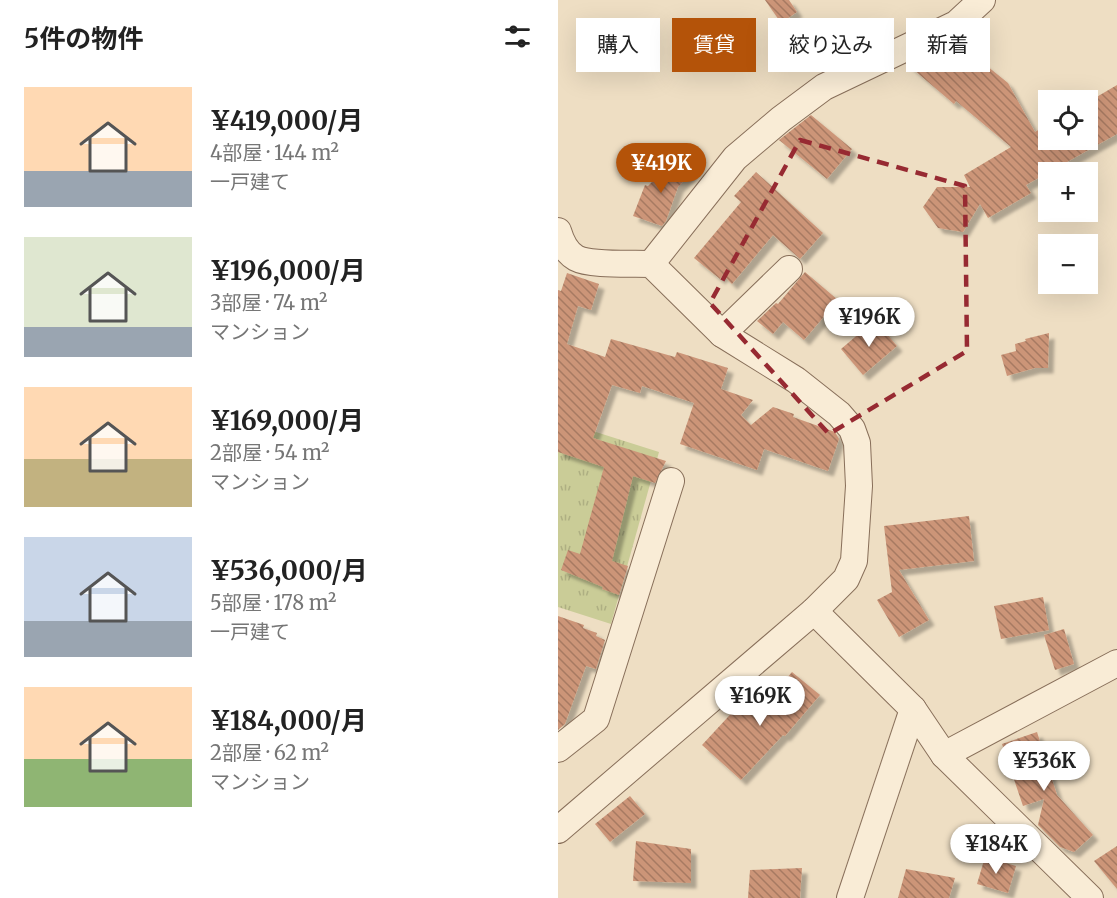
<!DOCTYPE html>
<html lang="ja">
<head>
<meta charset="utf-8">
<style>
	:root { --surface:#fff; --page:#f2f2f2; --text:#222; --muted:#767676; --accent:#b45309 }
	body { margin:0; font-family:Merriweather,"Noto Sans JP",serif; background:var(--page); color:var(--text); height:100vh; display:flex; flex-direction:column; font-size:22px; white-space:nowrap }
	* { box-sizing:border-box; margin:0 }
	p { font-size:20px; color:var(--muted) }
	.icon { flex:none; width:33px; height:33px; fill:none; stroke:currentColor; stroke-width:2; stroke-linecap:round; stroke-linejoin:round }
	.map { position:relative; flex:1; overflow:hidden }
	.panel { display:flex; flex-direction:column; background:var(--surface); width:558px }
	.panel>* { flex:none }
	.top-card { position:absolute; left:18px; top:18px; width:450px; height:54px; display:flex; gap:12px }
	.fabs { position:absolute; left:480px; top:90px; display:grid; gap:12px }
	.fabs a { display:grid; place-items:center; width:60px; height:60px; border-radius:0px; background:var(--surface); box-shadow:0 6px 24px #0002; font-size:30px }
	.price { position:absolute; translate:-50% -51px; padding:0 14px; border-radius:21px; background:#fff; color:#222; font-size:20px; line-height:39px; filter:drop-shadow(0 2px 3px #0008) }
	.price::after { content:''; position:absolute; left:50%; top:36px; width:18px; height:14px; margin-left:-9px; background:inherit; clip-path:polygon(0 0,100% 0,50% 100%) }
	.price.active { background:var(--accent); color:#fff }
	ul { padding:0; list-style:none }
	li { display:flex; align-items:center; gap:18px; height:150px; padding:0 24px }
	li span { display:grid; place-items:center; flex:none; width:168px; height:120px; border-radius:0px; color:#555 }
	li>.icon { margin-inline-start:auto }
	span .icon { width:72px; height:72px; fill:#fffc; stroke-width:1 }
	li b { font-size:26px }
	h2 { display:flex; justify-content:space-between; align-items:center; height:72px; padding:0 24px; font-size:26px }
	.chip { padding:0 21px; border-radius:0px; background:var(--surface); box-shadow:0 6px 24px #0002; font-size:21px; line-height:54px }
	.chip.active { background:var(--accent); color:#fff }
	main { display:flex; flex:1; min-height:0 }
	.map>svg:first-child { display:block }
	.grass { fill:url(#grass-tufts) }
	.building { fill:url(#building-back-hatch); filter:url(#shadow) }
	.lines { fill:none; stroke-linecap:round; stroke-linejoin:round }
	.street-casing { stroke:#886f5a; stroke-width:28 }
	.street { stroke:#f9ecd6; stroke-width:26 }
	.marked { fill:none; stroke:#972a32; stroke-width:4.5; stroke-dasharray:12 8; stroke-linejoin:round }
</style>
</head>
<body>
<main>
<section class="panel">
<h2>5件の物件<svg class="icon" aria-label="filters" viewBox="0 0 24 24"><path d="M4 7h16M4 17h16"/><circle cx="9" cy="7" r="2"/><circle cx="15" cy="17" r="2"/></svg></h2>
<ul>
<li><span style="background:linear-gradient(#ffd9b3 70%,#9aa5b1 0)"><svg class="icon" aria-label="home" viewBox="0 0 24 24"><path d="M3 11l9-7 9 7M6 9v11h12V9"/></svg></span><div><b>¥419,000/月</b><p>4部屋 · 144 m²</p><p>一戸建て</p></div></li>
<li><span style="background:linear-gradient(#dfe7d0 75%,#9aa5b1 0)"><svg class="icon" aria-label="home" viewBox="0 0 24 24"><path d="M3 11l9-7 9 7M6 9v11h12V9"/></svg></span><div><b>¥196,000/月</b><p>3部屋 · 74 m²</p><p>マンション</p></div></li>
<li><span style="background:linear-gradient(#ffd9b3 60%,#c2b280 0)"><svg class="icon" aria-label="home" viewBox="0 0 24 24"><path d="M3 11l9-7 9 7M6 9v11h12V9"/></svg></span><div><b>¥169,000/月</b><p>2部屋 · 54 m²</p><p>マンション</p></div></li>
<li><span style="background:linear-gradient(#c9d6e8 70%,#9aa5b1 0)"><svg class="icon" aria-label="home" viewBox="0 0 24 24"><path d="M3 11l9-7 9 7M6 9v11h12V9"/></svg></span><div><b>¥536,000/月</b><p>5部屋 · 178 m²</p><p>一戸建て</p></div></li>
<li><span style="background:linear-gradient(#ffd9b3 60%,#8fb573 0)"><svg class="icon" aria-label="home" viewBox="0 0 24 24"><path d="M3 11l9-7 9 7M6 9v11h12V9"/></svg></span><div><b>¥184,000/月</b><p>2部屋 · 62 m²</p><p>マンション</p></div></li>
</ul>
</section>
<div class="map">
<svg width="559" height="898" viewBox="0 0 559 898">
	<defs>
		<pattern id="grass-tufts" width="24" height="20" patternUnits="userSpaceOnUse" patternTransform="scale(1.5)"><rect width="24" height="20" fill="#cacc97"/><path d="M3 7l-1-3M5 7V3M7 7l1-3M15 17l-1-3M17 17v-4M19 17l1-3" fill="none" stroke="#aeaf82"/></pattern>
		<pattern id="building-back-hatch" width="6" height="6" patternUnits="userSpaceOnUse" patternTransform="scale(1.5)"><rect width="6" height="6" fill="#cc9578"/><path d="M-1 5l2 2M0 0l6 6M5-1l2 2" fill="none" stroke="#a77a62"/></pattern>
		<filter id="shadow"><feDropShadow dx="5.5" dy="5.5" stdDeviation="1.5" flood-color="#0004"/></filter>
	</defs>
	<rect width="100%" height="100%" fill="#eedec3"/>
	<polygon class="grass" points="0,420 101,452 53,624 0,607"/>
	<g class="building">
		<polygon points="207,0 231,0 239,12 223,23"/>
		<polygon points="403,45 450,83 477,132 490,124 490,140 530,140 530,102 559,85 559,134 468,185 473,193 430,218 422,204 405,232 380,228 365,207 379,187 412,187 406,175 453,147 398,101 396,104 349,64 367,55 383,69"/>
		<polygon points="253,115 294,149 269,179 221,140"/>
		<polygon points="117,159 133,174 120,187 108,221 104,226 75,216 87,185 90,186"/>
		<polygon points="198,172 265,233 242,259 215,235 174,284 165,275 162,279 136,258 183,202 176,196"/>
		<polygon points="247,272 280,300 246,340 225,322 215,334 199,321 218,303 220,304"/>
		<polygon points="9,273 41,284 33,310 20,306 9,344 47,357 53,339 117,357 119,352 170,368 163,389 195,400 183,415 193,425 215,407 236,414 235,417 277,432 281,439 270,471 206,449 199,470 122,444 136,403 84,386 82,393 54,385 35,438 108,461 97,483 75,476 54,561 70,566 61,595 44,589 45,587 3,570 10,550 22,554 46,467 0,452 0,290 3,291"/>
		<polygon points="317,320 339,346 305,375 283,349"/>
		<polygon points="491,333 490,368 477,368 449,376 443,355 458,351 457,344 468,341 467,339"/>
		<polygon points="411,516 416,561 341,570 371,620 341,637 319,600 334,592 326,526"/>
		<polygon points="485,597 491,630 443,639 436,606"/>
		<polygon points="0,616 26,625 25,628 39,633 38,636 47,640 38,669 28,666 7,724 0,730"/>
		<polygon points="506,629 516,664 497,670 486,635"/>
		<polygon points="234,672 262,695 227,736 225,735 183,780 144,745 182,704 196,717"/>
		<polygon points="479,732 499,795 535,835 516,852 502,847 480,825 486,799 465,806 444,744"/>
		<polygon points="72,796 87,814 52,842 37,824"/>
		<polygon points="78,841 133,849 133,883 75,881"/>
		<polygon points="559,846 559,889 536,861"/>
		<polygon points="427,857 458,866 450,893 419,884"/>
		<polygon points="244,868 242,898 190,898 192,870"/>
		<polygon points="348,869 397,878 391,898 340,898"/>
	</g>
	<g class="lines">
		<defs>
			<g id="street">
				<path d="M 0,231 C 3,241 9,253 18,258 C 33,266 75,263 93,264 L 164,334 L 238,380 L 281,414 L 294,429 L 299,443 L 301,486 L 296,561 L 288,579 L 256,611 L 0,830"/>
				<polyline points="93,264 177,158 223,119 266,87 398,24 424,0"/>
				<polyline points="164,334 231,269"/>
				<polyline points="256,611 355,709 386,755 532,898"/>
				<polyline points="0,749 38,719 113,481"/>
				<polyline points="386,755 559,663"/>
				<polyline points="292,898 355,709"/>
			</g>
		</defs>
		<use href="#street" class="street-casing"/>
		<use href="#street" class="street"/>
	</g>
	<path class="marked" d="M 242,140 L 407,186 L 409,351 L 271,434 L 152,303 Z"/>
</svg>
<div class="fabs">
<a><svg class="icon" aria-label="locate" viewBox="0 0 24 24"><circle cx="12" cy="12" r="6"/><path d="M12 2v4M12 18v4M2 12h4M18 12h4"/></svg></a>
<a>+</a>
<a>−</a>
</div>
<b class="price active" style="left:103px;top:194px">¥419K</b>
<b class="price" style="left:311px;top:348px">¥196K</b>
<b class="price" style="left:202px;top:727px">¥169K</b>
<b class="price" style="left:486px;top:792px">¥536K</b>
<b class="price" style="left:438px;top:875px">¥184K</b>
<div class="top-card">
<a class="chip">購入</a>
<a class="chip active">賃貸</a>
<a class="chip">絞り込み</a>
<a class="chip">新着</a>
</div>
</div>
</main>
</body>
</html>
